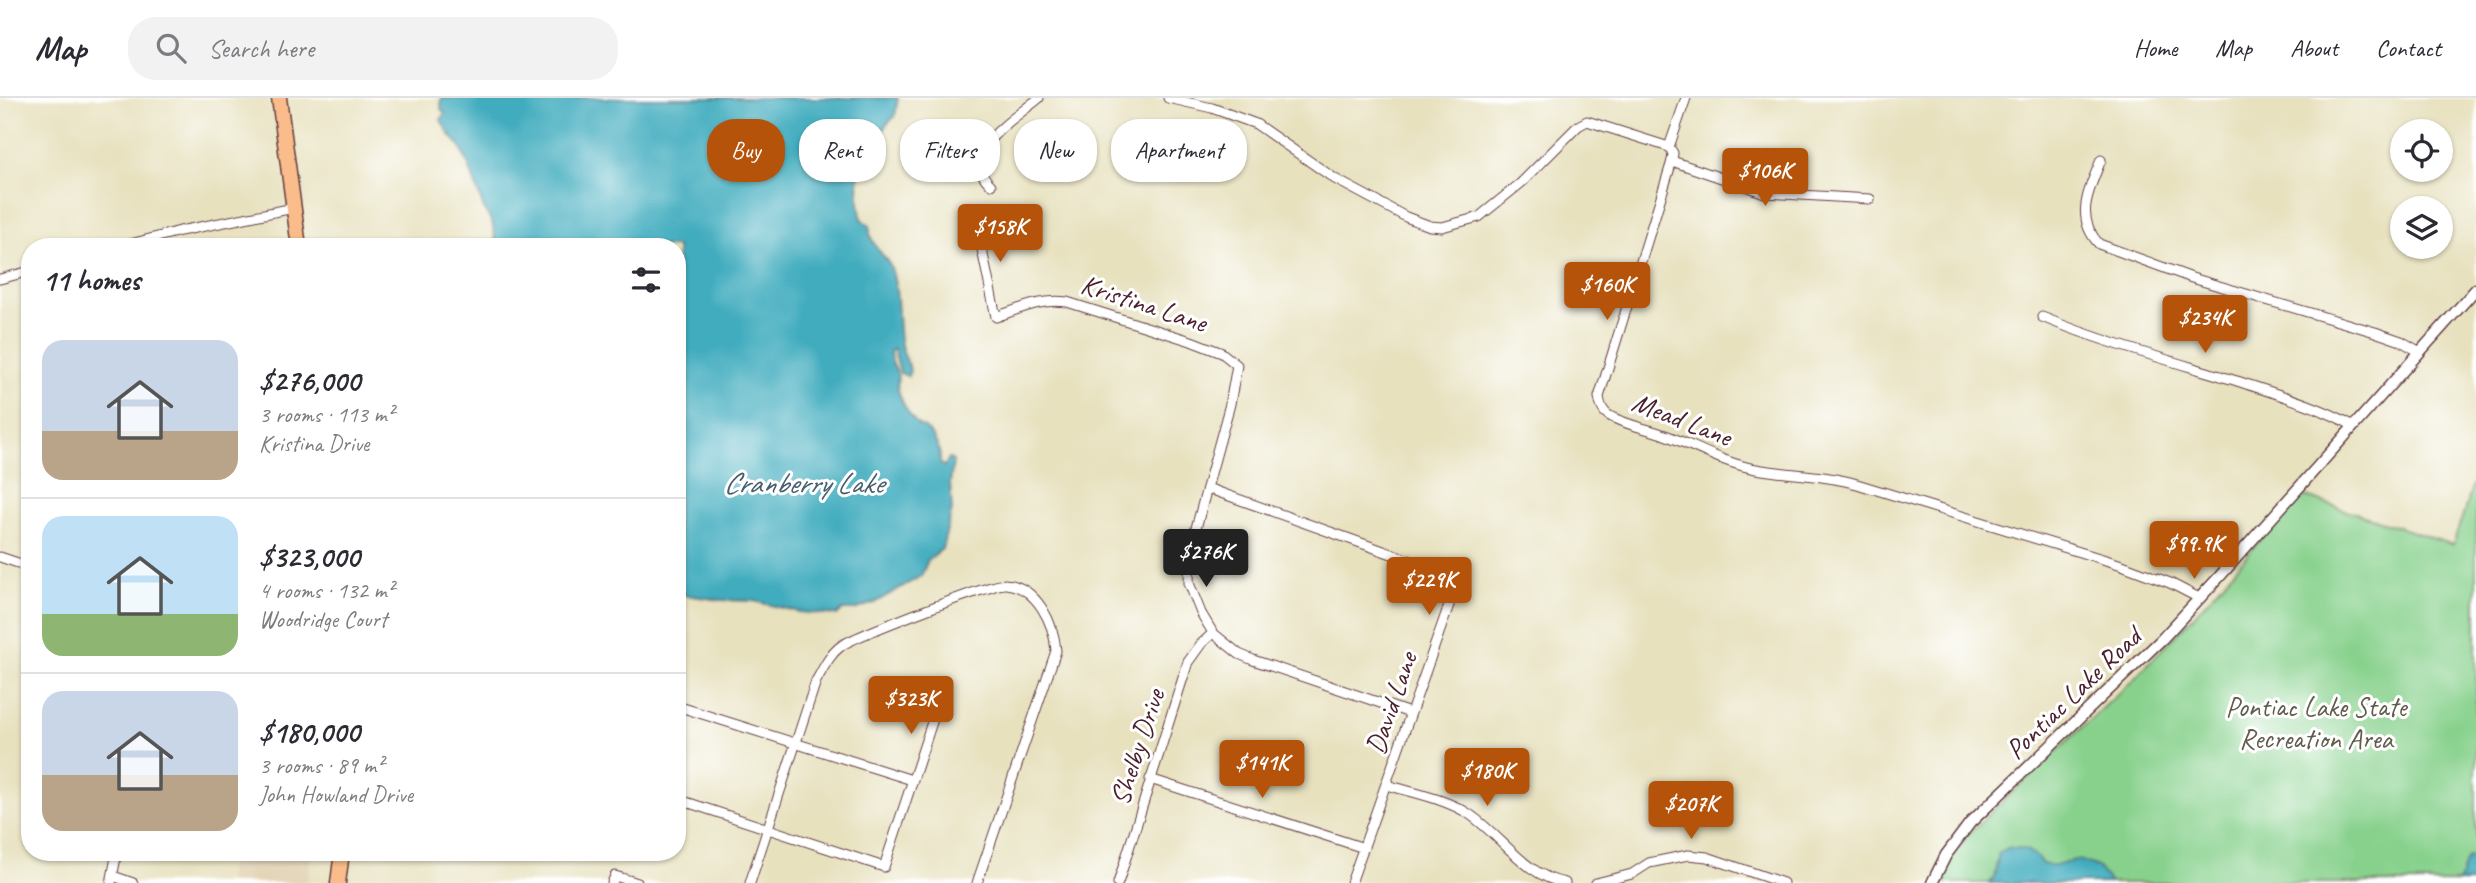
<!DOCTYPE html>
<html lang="en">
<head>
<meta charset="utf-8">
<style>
	:root { --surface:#fff; --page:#f2f2f3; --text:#2b2b33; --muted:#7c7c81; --line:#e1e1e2; --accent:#b45309 }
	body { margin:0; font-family:Caveat,sans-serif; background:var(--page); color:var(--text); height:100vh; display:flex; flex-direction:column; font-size:26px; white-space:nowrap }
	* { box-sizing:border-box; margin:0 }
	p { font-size:23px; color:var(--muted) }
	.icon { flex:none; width:38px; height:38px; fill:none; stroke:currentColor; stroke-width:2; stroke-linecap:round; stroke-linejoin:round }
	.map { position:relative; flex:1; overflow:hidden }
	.details { position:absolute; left:21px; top:140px; width:665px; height:623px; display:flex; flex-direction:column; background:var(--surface); border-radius:28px; box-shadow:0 2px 5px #0004 }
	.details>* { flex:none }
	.top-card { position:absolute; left:707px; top:21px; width:665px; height:63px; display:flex; gap:14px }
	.fabs { position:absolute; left:2390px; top:21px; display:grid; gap:14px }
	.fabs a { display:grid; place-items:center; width:63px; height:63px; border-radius:50%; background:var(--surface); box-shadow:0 2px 5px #0004; font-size:35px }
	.price { position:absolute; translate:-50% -60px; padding:0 16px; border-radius:7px; background:var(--accent); color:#fff; font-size:23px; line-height:46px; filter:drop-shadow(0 2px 4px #0008) }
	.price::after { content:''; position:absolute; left:50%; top:42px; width:21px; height:16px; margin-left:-10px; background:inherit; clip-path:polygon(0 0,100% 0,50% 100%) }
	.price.active { background:#222; color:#fff }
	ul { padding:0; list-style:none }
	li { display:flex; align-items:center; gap:21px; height:175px; padding:0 21px }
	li+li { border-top:2px solid var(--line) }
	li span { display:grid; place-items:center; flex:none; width:196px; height:140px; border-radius:21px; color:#555 }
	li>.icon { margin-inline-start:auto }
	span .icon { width:84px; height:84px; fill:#fffc; stroke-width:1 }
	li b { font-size:30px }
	h2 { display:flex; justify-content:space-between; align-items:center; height:84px; padding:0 21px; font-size:30px }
	.pill { padding:0 24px; border-radius:28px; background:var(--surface); box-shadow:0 2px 5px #0004; font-size:24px; line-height:63px }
	.pill.active { background:var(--accent); color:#fff }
	header { display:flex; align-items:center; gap:42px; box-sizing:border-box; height:98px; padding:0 35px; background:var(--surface); border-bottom:2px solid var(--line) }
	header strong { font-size:33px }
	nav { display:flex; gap:38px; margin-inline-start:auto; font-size:24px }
	.search { width:490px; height:63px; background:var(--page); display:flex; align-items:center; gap:18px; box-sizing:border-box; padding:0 24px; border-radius:28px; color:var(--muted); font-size:26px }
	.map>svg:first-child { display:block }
	.built { fill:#e1d3b4 }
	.green { fill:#88d18d; stroke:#69785c; stroke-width:2 }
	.water { fill:#40acbe; stroke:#456674; stroke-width:2 }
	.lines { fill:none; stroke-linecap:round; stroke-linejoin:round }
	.minor-casing { stroke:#623c41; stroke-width:11 }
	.tertiary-casing { stroke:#623c41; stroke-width:13 }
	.trunk-casing { stroke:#623c41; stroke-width:17 }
	.minor { stroke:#fff; stroke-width:9 }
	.tertiary { stroke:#fff; stroke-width:10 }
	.trunk { stroke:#f9bc8a; stroke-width:14 }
	.labels { text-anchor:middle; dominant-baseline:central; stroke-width:6; stroke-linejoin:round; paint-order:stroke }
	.street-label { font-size:28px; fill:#4a1f2b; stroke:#fff }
	.park-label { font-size:28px; fill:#605d4d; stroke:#fff }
	.water-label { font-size:30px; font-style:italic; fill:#465e6d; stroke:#fff }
</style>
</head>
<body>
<header>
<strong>Map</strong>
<div class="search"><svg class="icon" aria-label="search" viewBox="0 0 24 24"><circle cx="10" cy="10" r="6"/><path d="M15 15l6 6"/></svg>Search here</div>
<nav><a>Home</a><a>Map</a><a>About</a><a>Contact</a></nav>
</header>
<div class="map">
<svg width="2476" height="785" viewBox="0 0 2476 785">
	<rect width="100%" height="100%" fill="#fff"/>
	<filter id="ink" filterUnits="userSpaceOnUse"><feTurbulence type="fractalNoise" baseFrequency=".0143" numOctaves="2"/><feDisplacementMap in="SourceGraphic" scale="14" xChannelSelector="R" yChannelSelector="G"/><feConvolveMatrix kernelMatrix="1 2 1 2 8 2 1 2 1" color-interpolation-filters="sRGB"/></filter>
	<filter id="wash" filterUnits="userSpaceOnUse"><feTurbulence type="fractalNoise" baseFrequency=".00686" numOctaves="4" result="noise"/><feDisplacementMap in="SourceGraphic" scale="28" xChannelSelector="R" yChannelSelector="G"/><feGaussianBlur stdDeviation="1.57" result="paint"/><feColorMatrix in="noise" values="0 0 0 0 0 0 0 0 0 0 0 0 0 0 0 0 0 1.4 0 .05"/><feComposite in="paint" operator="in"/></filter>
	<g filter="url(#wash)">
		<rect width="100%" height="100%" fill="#e7e1be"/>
		<polygon class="built" points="231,754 311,754 308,785 228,785"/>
		<polygon class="green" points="2476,377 2476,785 1940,785 1952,758 1972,732 2131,584 2192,520 2300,397 2453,447"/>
		<g class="water">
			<path d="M 441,0 L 898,0 L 895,18 L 886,27 L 876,53 C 852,55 858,104 862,122 L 870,128 C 867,145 885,156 891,170 C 899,193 897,218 900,241 C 901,253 907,262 910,272 L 908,278 L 900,275 L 894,251 L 890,254 C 891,268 893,264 897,275 C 899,280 896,286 898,292 C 901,303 908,317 917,326 C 919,328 924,328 926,331 C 936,341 941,352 940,366 L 945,368 L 949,360 L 953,363 L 950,386 L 952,412 L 942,451 L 928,462 L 921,478 L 874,505 L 854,512 L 843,512 L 837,517 L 799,514 L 754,503 L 721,502 L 677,496 L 677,149 L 497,149 L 492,124 L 484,111 L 469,68 L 460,48 L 450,37 L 441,22 L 445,15 L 441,11 Z"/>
			<path d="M 2008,750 C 2023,749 2034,753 2042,766 L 2055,768 L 2075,762 L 2082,763 L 2098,769 L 2110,785 L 1990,785 L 1994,779 L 1999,755 Z"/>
			<path d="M 2469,759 L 2476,760 L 2476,785 L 2458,785 C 2463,777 2462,764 2469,759 Z"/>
		</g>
	</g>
	<g filter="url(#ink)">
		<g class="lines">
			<defs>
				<g id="minor">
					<path d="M 1168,0 L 1212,10 L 1256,26 L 1335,81 L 1406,119 L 1430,128 L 1442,129 L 1479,119 L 1521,85 L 1578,28 L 1587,23 L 1669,49 L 1673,55 L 1672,63 L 1599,299 C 1600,306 1602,313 1608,317 C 1624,327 1647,330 1665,337 C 1695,348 1723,365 1756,371 C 1789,377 1824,376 1857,386 L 2122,467 L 2170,485 L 2199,500"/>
					<polyline points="1669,49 1686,0"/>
					<path d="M 2101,62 C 2089,92 2074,119 2099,146 L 2192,180 L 2375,234 L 2401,243 L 2420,254"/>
					<polyline points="1672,63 1765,95 1870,101"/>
					<path d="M 991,87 C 955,54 1016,20 1039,0"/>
					<path d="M 975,118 L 996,219 C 1019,211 1042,200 1067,204 L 1191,243 L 1222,255 L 1237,267 L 1230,306 L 1190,452 L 1189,485 L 1201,515 L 1213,535 L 1239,556 L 1253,562 L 1410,615"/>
					<polyline points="119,149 180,133 294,110"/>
					<polyline points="0,181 30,173"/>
					<path d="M 2042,219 C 2105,245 2172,263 2237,283 C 2276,296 2316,307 2352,327"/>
					<path d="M 1207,390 L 1403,460 C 1425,468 1457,477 1449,507 L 1351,785"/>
					<polyline points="0,459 30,469"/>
					<polyline points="677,608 912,682"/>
					<polyline points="1150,681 1364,750"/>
					<path d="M 1387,687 C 1414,695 1446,701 1469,716 C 1502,738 1525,778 1565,785"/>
					<polyline points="677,701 884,769 939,603"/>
					<polyline points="113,778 133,785"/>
					<polyline points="111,785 117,754"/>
					<polyline points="612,785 615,778 638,785"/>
					<path d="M 750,785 L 816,583 C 823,571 829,557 841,548 C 853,539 994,484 1006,486 C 1037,489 1054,525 1056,553 L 977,785"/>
					<polyline points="1118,785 1188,564 1201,546 1213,535"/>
					<polyline points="1596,785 1632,776 1649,765 1688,757 1707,759 1783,785"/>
				</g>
				<polyline id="tertiary" points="1932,785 1946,757 1970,725 2162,541 2220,478 2476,191"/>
				<g id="trunk">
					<polyline points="279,0 299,149"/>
					<polyline points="338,785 342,754"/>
				</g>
			</defs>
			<use href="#minor" class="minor-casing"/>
			<use href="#tertiary" class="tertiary-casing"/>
			<use href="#trunk" class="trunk-casing"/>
			<use href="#minor" class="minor"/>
			<use href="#tertiary" class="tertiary"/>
			<use href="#trunk" class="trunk"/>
		</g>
	</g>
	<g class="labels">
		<g class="street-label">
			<text transform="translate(1144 205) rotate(18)">Kristina Lane</text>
			<text transform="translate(1682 321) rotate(21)">Mead Lane</text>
			<text transform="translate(2073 595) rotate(-44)">Pontiac Lake Road</text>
			<text transform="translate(1391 605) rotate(-71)">David Lane</text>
			<text transform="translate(1137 649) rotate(-72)">Shelby Drive</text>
		</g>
		<g class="park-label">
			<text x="2316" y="608">Pontiac Lake State<tspan x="2316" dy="32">Recreation Area</tspan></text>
		</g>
		<g class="water-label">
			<text x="803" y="385">Cranberry Lake</text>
		</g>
	</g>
</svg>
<div class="fabs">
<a><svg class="icon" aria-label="locate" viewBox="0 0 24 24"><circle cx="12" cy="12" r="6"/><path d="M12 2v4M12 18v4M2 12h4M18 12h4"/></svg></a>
<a><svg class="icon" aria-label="layers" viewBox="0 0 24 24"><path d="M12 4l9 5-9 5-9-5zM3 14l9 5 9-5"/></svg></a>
</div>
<b class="price" style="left:1765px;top:110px">$106K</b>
<b class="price" style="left:1000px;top:166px">$158K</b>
<b class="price" style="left:1607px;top:224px">$160K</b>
<b class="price" style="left:2205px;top:257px">$234K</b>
<b class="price" style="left:2194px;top:483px">$99.9K</b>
<b class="price active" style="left:1206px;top:491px">$276K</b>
<b class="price" style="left:1429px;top:519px">$229K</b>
<b class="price" style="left:911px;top:638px">$323K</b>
<b class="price" style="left:1262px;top:702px">$141K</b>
<b class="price" style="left:1487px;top:710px">$180K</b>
<b class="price" style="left:1691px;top:743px">$207K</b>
<div class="top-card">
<a class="pill active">Buy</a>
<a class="pill">Rent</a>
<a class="pill">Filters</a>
<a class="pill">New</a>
<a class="pill">Apartment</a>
</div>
<section class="details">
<h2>11 homes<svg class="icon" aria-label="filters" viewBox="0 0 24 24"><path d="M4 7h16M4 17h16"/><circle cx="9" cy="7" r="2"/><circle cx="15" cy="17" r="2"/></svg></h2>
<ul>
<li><span style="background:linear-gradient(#c9d6e8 65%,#b9a48a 0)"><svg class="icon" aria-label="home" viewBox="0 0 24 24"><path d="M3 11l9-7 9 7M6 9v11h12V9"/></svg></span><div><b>$276,000</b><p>3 rooms · 113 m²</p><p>Kristina Drive</p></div></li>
<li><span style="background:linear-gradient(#bfe0f5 70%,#8fb573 0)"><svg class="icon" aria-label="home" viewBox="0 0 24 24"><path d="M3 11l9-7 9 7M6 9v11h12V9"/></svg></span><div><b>$323,000</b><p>4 rooms · 132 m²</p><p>Woodridge Court</p></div></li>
<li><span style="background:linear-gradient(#c9d6e8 60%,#b9a48a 0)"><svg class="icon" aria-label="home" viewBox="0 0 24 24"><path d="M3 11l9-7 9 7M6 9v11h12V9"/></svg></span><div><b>$180,000</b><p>3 rooms · 89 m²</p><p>John Howland Drive</p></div></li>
</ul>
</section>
</div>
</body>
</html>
